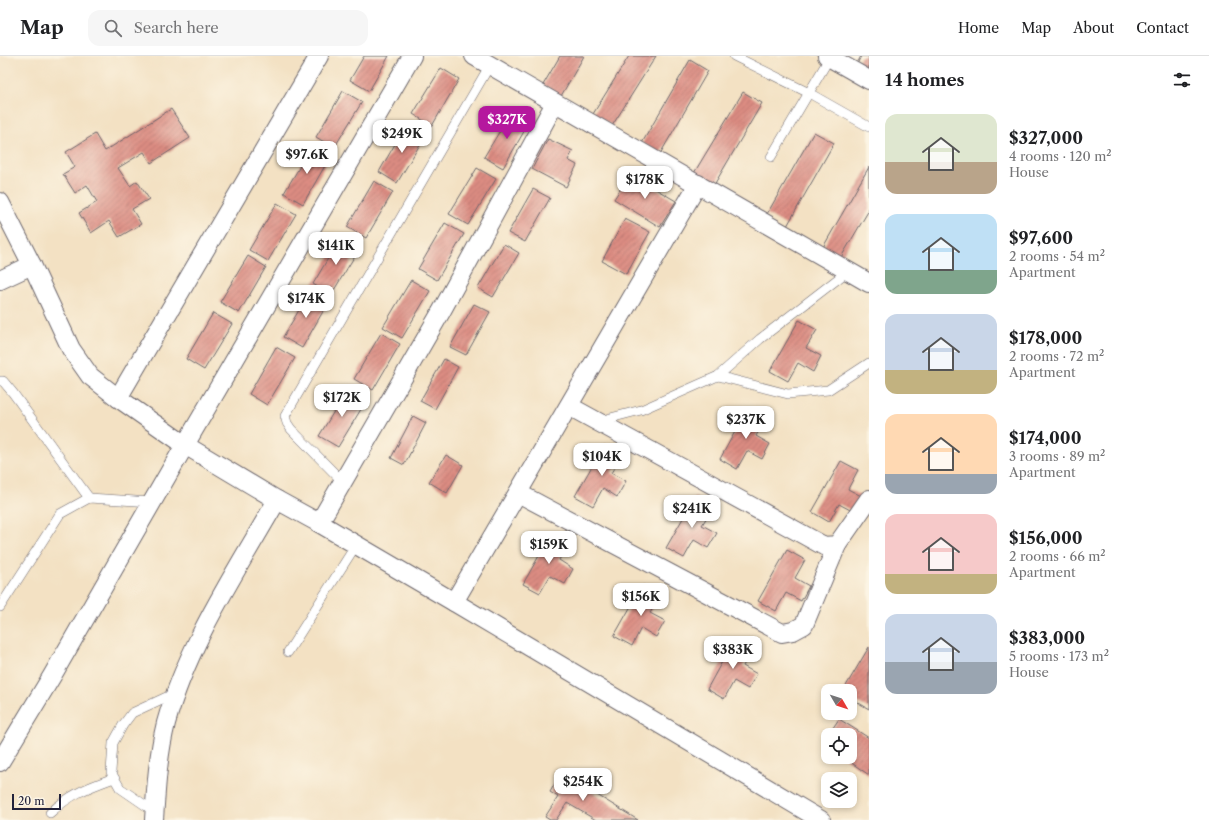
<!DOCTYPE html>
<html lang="en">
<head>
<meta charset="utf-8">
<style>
	:root { --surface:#fff; --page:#f6f6f6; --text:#202124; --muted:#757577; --line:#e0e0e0; --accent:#b5179e }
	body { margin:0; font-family:"Libre Caslon Text",serif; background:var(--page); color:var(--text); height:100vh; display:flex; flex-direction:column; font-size:15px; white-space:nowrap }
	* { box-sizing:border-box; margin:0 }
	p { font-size:13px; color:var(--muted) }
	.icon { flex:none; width:22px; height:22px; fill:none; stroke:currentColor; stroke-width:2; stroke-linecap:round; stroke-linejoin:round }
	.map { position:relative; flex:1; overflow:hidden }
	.details { display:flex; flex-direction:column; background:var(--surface); width:340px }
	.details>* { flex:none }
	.needle { width:26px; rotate:129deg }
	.tools { position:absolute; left:821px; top:628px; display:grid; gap:8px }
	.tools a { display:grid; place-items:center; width:36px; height:36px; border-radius:8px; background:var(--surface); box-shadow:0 2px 6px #0003; font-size:20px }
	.scale { position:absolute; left:12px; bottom:10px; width:49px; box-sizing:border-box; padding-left:4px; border:2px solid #22223b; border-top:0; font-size:11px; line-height:14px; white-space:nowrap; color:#22223b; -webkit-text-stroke:3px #fcf5e5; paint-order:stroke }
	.price { position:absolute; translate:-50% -34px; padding:0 9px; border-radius:8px; background:#fff; color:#222; font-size:13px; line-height:26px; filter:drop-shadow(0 1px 2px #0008) }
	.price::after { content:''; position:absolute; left:50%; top:24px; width:12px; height:9px; margin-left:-6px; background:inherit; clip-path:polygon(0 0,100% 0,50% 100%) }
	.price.current { background:var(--accent); color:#fff }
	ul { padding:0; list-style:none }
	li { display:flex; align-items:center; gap:12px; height:100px; padding:0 16px }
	li span { display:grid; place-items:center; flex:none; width:112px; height:80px; border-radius:12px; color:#555 }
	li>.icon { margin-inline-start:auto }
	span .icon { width:48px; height:48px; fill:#fffc; stroke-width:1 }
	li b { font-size:17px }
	h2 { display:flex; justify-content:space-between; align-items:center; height:48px; padding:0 16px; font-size:17px }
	header { display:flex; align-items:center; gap:24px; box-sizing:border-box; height:56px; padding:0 20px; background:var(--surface); border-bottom:1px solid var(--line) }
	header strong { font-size:19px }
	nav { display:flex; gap:22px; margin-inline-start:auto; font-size:14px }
	.search { width:280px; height:36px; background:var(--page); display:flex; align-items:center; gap:10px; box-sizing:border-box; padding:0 14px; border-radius:12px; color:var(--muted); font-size:15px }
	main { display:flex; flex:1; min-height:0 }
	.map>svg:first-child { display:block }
	.building { fill:url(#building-hatch) }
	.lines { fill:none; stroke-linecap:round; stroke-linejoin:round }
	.lane-casing { stroke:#6b656b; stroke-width:10 }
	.street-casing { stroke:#6b656b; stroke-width:20 }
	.lane { stroke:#fff; stroke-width:9 }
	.street { stroke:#fff; stroke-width:18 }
</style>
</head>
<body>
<header>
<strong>Map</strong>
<div class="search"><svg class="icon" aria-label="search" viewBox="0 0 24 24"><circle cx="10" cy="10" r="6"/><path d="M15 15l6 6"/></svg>Search here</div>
<nav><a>Home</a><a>Map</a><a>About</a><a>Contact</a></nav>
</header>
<main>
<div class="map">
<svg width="869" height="764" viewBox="0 0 869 764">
	<defs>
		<pattern id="building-hatch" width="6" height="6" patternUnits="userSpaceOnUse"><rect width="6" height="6" fill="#dc8c82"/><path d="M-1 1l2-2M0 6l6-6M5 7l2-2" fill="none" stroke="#b2726c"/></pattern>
	</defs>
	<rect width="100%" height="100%" fill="#fcf5e5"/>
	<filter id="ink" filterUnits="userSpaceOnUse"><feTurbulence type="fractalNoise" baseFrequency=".025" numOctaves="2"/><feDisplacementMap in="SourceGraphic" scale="8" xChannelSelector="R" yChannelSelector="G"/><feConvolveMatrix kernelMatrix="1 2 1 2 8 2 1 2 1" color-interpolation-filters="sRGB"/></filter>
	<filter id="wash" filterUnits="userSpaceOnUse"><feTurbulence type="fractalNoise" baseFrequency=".012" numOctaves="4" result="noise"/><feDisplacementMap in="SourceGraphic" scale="16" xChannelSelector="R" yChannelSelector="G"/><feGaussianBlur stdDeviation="0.9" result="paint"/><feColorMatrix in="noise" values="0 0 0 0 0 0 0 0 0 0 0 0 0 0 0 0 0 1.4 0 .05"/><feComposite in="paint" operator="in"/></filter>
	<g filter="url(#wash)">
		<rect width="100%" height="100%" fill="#f3e1c3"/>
		<g id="blocks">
			<g class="building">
				<polygon points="364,0 389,0 369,35 350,24"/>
				<polygon points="560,0 584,0 561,40 543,29"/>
				<polygon points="629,0 656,0 612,70 593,58"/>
				<polygon points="861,0 869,0 869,21 855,12"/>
				<polygon points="690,4 708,15 660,98 642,87"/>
				<polygon points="441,12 459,23 432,70 413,58"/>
				<polygon points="343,35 362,46 334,92 316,81"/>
				<polygon points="743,36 762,47 714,129 694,117"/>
				<polygon points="171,53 190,82 151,107 144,96 118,112 130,130 137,125 149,143 132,153 141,168 119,181 109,165 91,177 79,157 97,146 87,129 75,137 63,118 75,111 66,96 95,78 105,95"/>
				<polygon points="512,55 530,65 503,112 484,101"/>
				<polygon points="406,69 425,80 397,127 379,116"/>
				<polygon points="814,76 834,87 787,170 767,158"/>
				<polygon points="548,83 573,95 568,104 577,109 566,131 532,113"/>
				<polygon points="312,90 330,101 303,148 284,137"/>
				<polygon points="869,111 869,154 840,203 822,193"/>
				<polygon points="477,112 496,123 468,169 449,158"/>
				<polygon points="630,118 676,145 660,171 614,143"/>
				<polygon points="374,125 393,136 366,182 347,171"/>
				<polygon points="533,133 550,142 525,186 508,177"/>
				<polygon points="277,147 296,158 268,205 249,194"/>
				<polygon points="625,163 650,176 626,218 602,205"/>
				<polygon points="445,167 464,178 437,224 418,213"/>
				<polygon points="340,182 359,193 331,239 313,228"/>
				<polygon points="504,188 519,197 493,241 478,232"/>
				<polygon points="248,200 266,211 239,257 220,246"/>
				<polygon points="411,224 430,235 402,282 383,271"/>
				<polygon points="311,234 329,245 302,292 283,281"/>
				<polygon points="474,248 490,256 466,299 450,291"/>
				<polygon points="213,257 232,268 204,314 186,303"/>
				<polygon points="799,264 817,274 806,292 821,300 813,316 798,307 788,325 770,315"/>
				<polygon points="381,277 400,288 373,334 354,323"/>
				<polygon points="276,291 295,302 267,349 249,338"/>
				<polygon points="444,303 458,311 435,353 420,345"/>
				<polygon points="347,334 366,345 338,391 319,380"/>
				<polygon points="748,352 766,362 756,380 770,388 762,403 747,395 737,413 720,403"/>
				<polygon points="413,360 426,367 404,409 391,402"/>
				<polygon points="604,389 622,399 611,417 626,425 617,441 603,432 593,450 575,440"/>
				<polygon points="446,399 463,409 447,437 429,426"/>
				<polygon points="841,405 858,414 848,433 863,441 854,456 839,448 829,466 812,456"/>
				<polygon points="695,441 713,451 702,469 717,477 708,492 694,484 684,502 666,492"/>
				<polygon points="552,477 569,486 559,504 573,513 565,528 550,520 540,537 523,528"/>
				<polygon points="787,494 805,504 795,522 809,530 801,545 786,537 776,555 758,545"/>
				<polygon points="643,529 661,539 650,557 665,565 656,581 641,572 632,590 614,580"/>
				<polygon points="735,582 753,592 743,610 757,618 748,633 734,625 724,643 707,633"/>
				<polygon points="869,591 869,653 850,642 850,635 843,635"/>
				<polygon points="839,663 869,682 869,719 843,701 850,701 850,679 828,679"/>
				<polygon points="561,717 638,764 596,764 567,747 556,764 550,764 545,761 558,741 550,736"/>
			</g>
		</g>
	</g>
	<g filter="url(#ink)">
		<use href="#blocks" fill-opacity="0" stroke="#6b656b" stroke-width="1"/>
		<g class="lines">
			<defs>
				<g id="lane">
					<polyline points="734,0 809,37 869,71"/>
					<polyline points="771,101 830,1"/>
					<polyline points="718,320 788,338 828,334 869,307"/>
					<polyline points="0,325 3,325 13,337 89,442"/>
					<polyline points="599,365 641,354 718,320 760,283 848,215"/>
					<polyline points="343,426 291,373 287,367 285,360 490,9"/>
					<polyline points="0,551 60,458 89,442 152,446"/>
					<polyline points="288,596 356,489"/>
					<polyline points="155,756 120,732 111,716 113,687 123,669 132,657 175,637"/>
					<path d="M 50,757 C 72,737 87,732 114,722"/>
				</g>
				<g id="street">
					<polyline points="474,0 869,227"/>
					<polyline points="827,0 869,24"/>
					<polyline points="0,146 32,209 71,293 90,320 118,342 185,389 277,444 319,467 454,546 821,764"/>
					<polyline points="0,224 32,209"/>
					<polyline points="118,342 319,0"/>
					<polyline points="569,350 824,490 837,489 869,443"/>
					<polyline points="518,437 782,577 793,575 804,569 837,489"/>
					<polyline points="319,467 441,256 555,47"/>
					<polyline points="454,546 698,128"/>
					<polyline points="0,706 52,620 185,389 412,0"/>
					<path d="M 154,764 C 156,732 158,699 166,667 C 188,587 236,516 277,444"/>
				</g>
			</defs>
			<use href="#lane" class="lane-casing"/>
			<use href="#street" class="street-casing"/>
			<use href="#lane" class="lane"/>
			<use href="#street" class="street"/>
		</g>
	</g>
</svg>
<div class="tools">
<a><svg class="needle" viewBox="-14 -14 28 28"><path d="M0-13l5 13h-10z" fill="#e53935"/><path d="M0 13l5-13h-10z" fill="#757577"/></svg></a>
<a><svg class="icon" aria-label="locate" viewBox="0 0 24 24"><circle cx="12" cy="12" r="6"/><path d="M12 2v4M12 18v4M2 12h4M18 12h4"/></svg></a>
<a><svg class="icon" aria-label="layers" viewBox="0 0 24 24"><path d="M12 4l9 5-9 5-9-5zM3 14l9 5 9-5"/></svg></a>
</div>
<div class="scale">20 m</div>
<b class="price current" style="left:507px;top:84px">$327K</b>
<b class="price" style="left:402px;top:98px">$249K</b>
<b class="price" style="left:307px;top:119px">$97.6K</b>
<b class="price" style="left:645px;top:144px">$178K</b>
<b class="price" style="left:336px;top:210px">$141K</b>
<b class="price" style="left:306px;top:263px">$174K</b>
<b class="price" style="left:342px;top:362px">$172K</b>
<b class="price" style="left:746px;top:384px">$237K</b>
<b class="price" style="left:602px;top:421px">$104K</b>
<b class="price" style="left:692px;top:473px">$241K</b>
<b class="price" style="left:549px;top:509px">$159K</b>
<b class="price" style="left:641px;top:561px">$156K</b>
<b class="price" style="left:733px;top:614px">$383K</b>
<b class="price" style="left:583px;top:746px">$254K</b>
</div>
<section class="details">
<h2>14 homes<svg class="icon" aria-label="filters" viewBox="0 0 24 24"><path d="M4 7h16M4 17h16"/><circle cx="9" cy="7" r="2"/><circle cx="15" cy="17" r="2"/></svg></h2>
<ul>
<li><span style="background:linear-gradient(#dfe7d0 60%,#b9a48a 0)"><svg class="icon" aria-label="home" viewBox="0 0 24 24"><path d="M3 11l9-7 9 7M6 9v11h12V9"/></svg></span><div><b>$327,000</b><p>4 rooms · 120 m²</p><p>House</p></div></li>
<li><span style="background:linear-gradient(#bfe0f5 70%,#7fa58c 0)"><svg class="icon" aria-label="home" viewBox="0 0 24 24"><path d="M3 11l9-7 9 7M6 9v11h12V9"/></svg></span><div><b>$97,600</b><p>2 rooms · 54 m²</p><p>Apartment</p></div></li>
<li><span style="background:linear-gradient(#c9d6e8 70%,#c2b280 0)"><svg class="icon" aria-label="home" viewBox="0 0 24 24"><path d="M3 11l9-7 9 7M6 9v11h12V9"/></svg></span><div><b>$178,000</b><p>2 rooms · 72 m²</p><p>Apartment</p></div></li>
<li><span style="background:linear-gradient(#ffd9b3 75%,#9aa5b1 0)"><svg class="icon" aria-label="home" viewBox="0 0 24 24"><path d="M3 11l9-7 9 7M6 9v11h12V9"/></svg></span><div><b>$174,000</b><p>3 rooms · 89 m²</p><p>Apartment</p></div></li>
<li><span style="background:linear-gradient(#f6c9c9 75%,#c2b280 0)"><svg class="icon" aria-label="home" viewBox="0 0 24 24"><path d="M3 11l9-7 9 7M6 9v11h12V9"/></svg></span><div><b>$156,000</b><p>2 rooms · 66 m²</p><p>Apartment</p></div></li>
<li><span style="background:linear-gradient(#c9d6e8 60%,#9aa5b1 0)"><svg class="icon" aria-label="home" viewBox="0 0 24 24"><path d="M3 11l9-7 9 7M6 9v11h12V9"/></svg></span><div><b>$383,000</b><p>5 rooms · 173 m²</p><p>House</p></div></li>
</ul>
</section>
</main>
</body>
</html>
